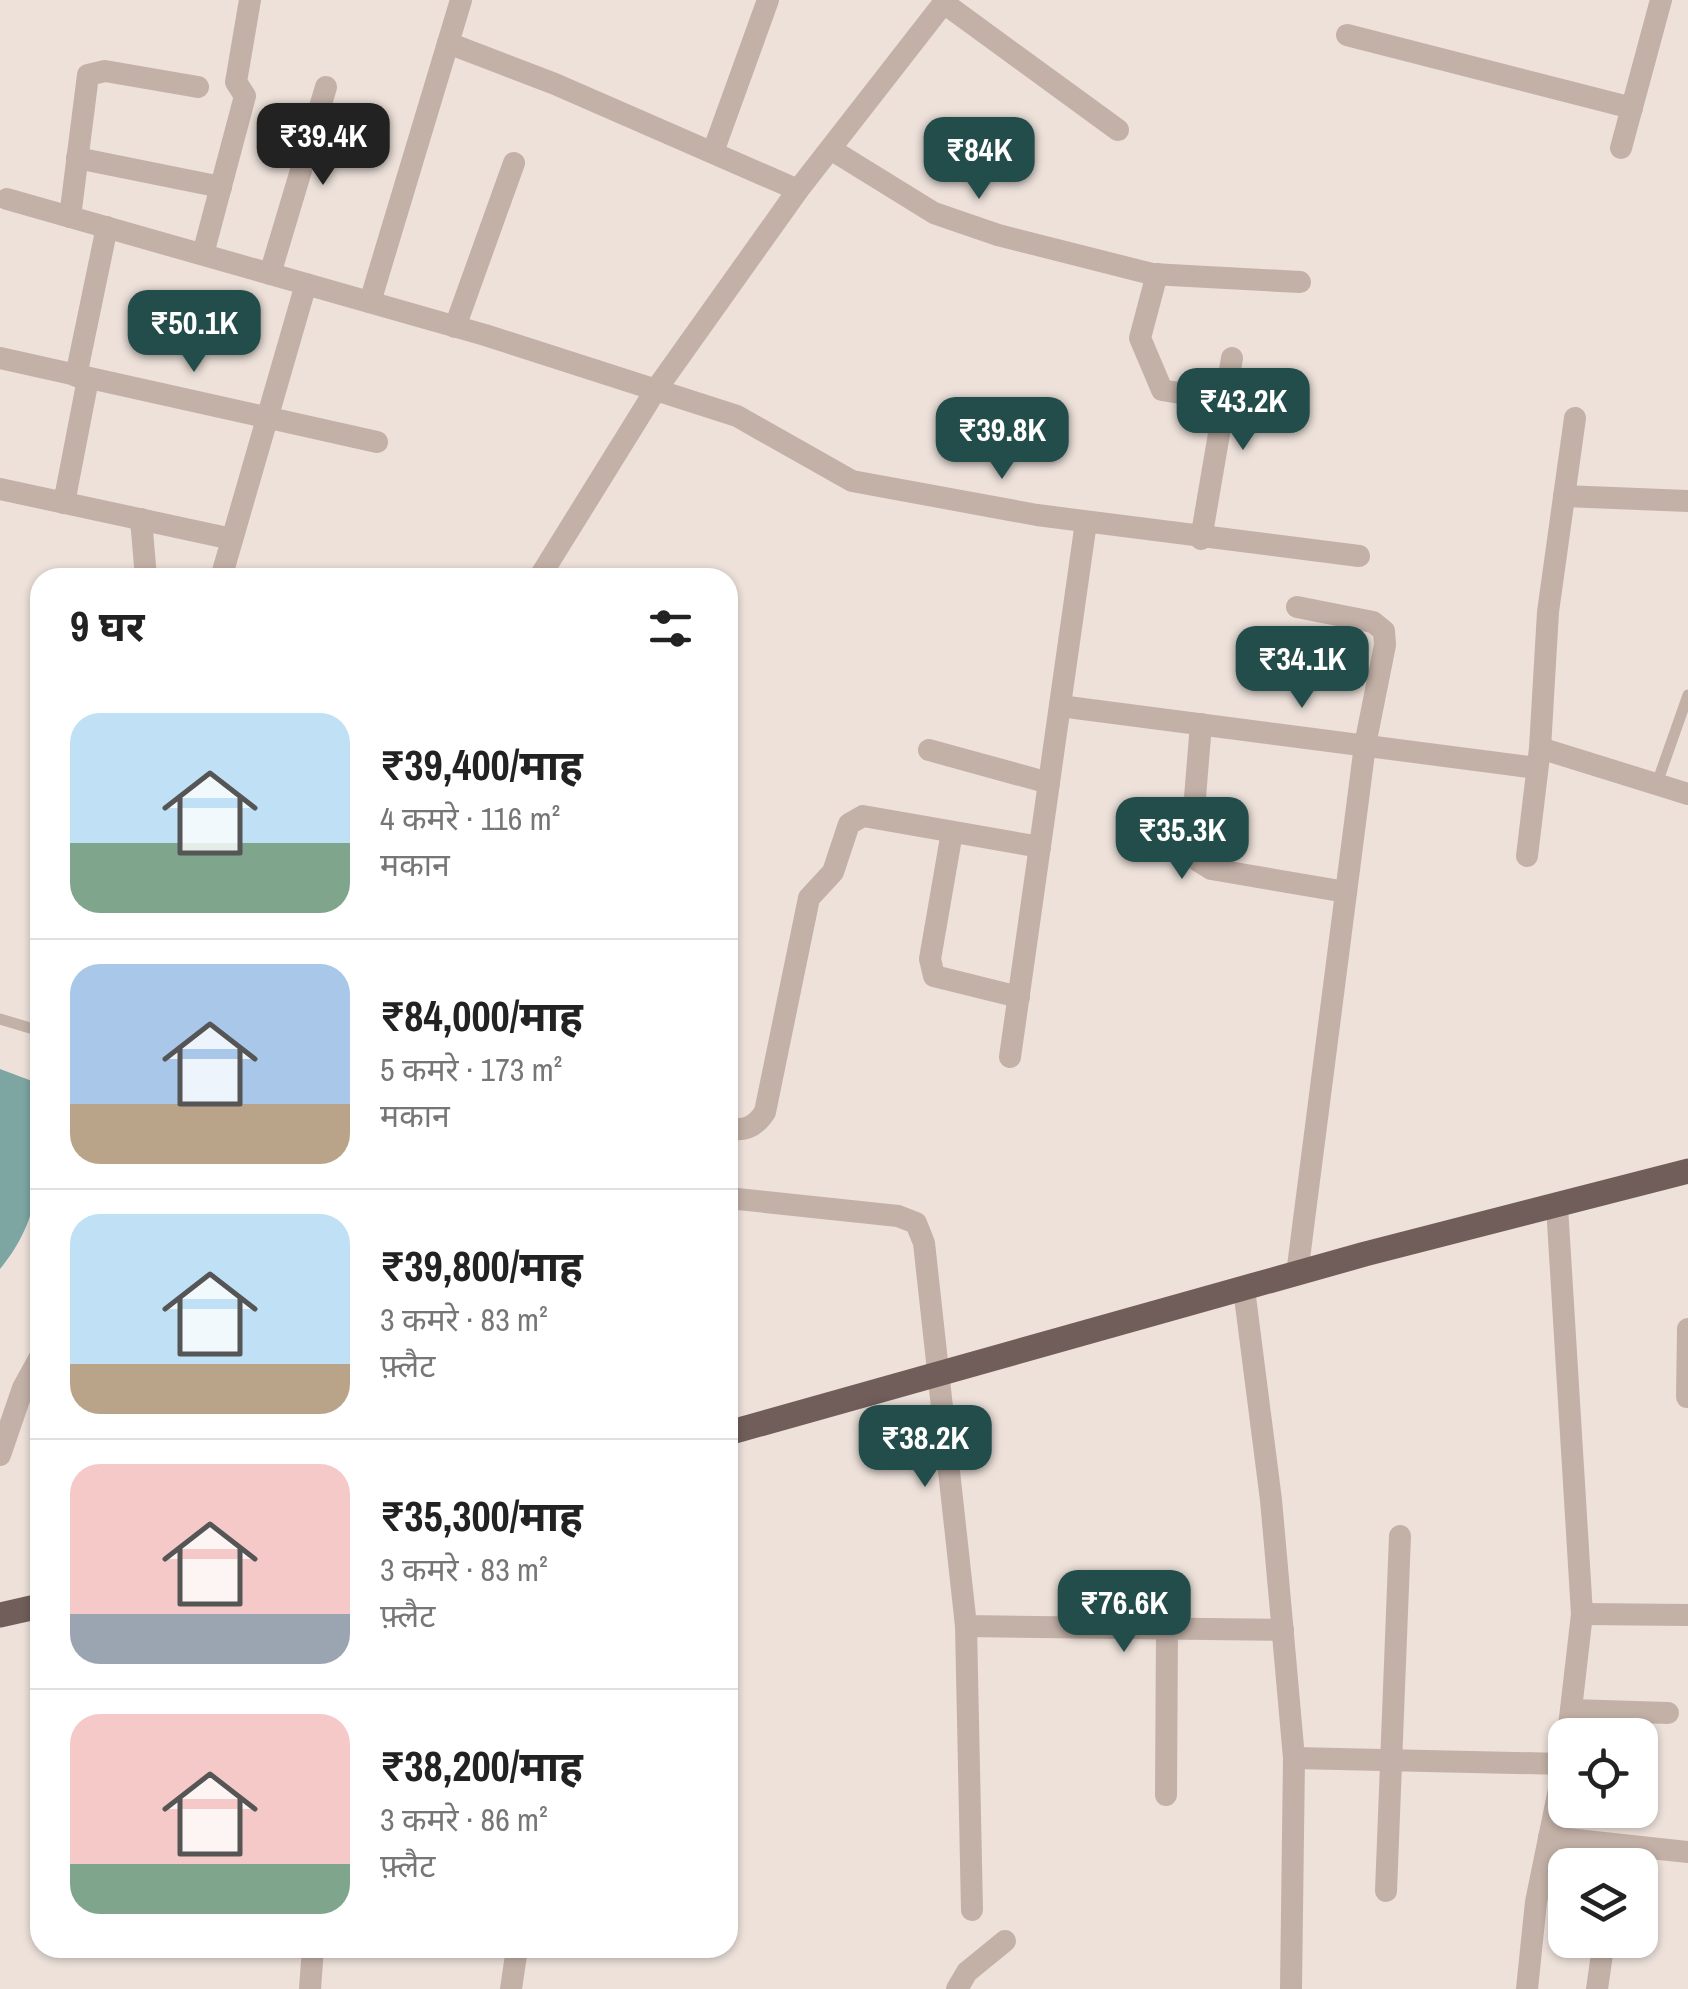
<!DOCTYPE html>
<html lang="hi">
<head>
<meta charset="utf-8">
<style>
	:root { --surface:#fff; --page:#f2f2f2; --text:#222; --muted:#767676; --line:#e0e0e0; --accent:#224d4a }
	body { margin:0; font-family:"Archivo Narrow","Noto Sans Devanagari",sans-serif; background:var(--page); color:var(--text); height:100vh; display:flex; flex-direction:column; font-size:38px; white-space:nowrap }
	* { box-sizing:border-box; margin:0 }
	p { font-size:32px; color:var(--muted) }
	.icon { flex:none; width:55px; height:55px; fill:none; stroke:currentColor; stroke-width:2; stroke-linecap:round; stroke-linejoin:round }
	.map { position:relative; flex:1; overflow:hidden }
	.sheet { position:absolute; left:30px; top:568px; width:708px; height:1390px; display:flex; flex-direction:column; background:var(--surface); border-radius:30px; box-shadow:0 2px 8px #0004 }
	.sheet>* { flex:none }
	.buttons { position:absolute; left:1548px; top:1718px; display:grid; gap:20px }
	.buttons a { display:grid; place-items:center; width:110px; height:110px; border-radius:20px; background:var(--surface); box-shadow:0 2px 8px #0004; font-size:50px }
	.price { position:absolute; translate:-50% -85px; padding:0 22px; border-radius:20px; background:var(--accent); color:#fff; font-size:32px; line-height:65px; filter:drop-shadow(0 2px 5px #0008) }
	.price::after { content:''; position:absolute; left:50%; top:60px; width:30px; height:22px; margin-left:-15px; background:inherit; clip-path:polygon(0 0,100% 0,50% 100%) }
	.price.active { background:#222; color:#fff }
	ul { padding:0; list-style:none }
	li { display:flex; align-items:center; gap:30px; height:250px; padding:0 40px }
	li+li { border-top:2px solid var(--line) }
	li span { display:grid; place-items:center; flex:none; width:280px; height:200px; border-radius:30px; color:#555 }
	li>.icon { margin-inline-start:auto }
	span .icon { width:120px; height:120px; fill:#fffc; stroke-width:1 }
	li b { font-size:42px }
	h2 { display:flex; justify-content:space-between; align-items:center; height:120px; padding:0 40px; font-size:42px }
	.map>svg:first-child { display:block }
	.water { fill:#7da6a2 }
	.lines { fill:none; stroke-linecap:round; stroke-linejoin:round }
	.service { stroke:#c3b1a7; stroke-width:11 }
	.minor { stroke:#c3b1a7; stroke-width:22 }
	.primary { stroke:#715e5a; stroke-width:25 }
</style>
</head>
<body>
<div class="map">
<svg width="1688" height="1989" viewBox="0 0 1688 1989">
	<rect width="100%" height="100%" fill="#ede1da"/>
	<path class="water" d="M 0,1069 L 40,1084 C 40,1154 48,1212 0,1269 Z"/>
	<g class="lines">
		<g class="service">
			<polyline points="1657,783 1688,695"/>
			<polyline points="0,1019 40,1031"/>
		</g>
		<g class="minor">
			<polyline points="944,3 1118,130"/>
			<polyline points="1347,35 1632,108"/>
			<polyline points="448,43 555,84 798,190"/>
			<polyline points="1621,148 1661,0"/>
			<polyline points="832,150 934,213 998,235 1152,274 1300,282"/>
			<polyline points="713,152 768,0"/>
			<polyline points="77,158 221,187"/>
			<polyline points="7,199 485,335 737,416 852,481 1037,515 1359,556"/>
			<polyline points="70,217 88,75 105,71 198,87"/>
			<polyline points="203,254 245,96 236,82 250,0"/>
			<polyline points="270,274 326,87"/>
			<polyline points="1157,274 1140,338 1162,390 1226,401"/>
			<polyline points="370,302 461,0"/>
			<polyline points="455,327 514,163"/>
			<polyline points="0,358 377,442"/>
			<polyline points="76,376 107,227"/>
			<polyline points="0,489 232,539"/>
			<polyline points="1564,496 1688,501"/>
			<polyline points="64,503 88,379"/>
			<polyline points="141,519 146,578"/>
			<polyline points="1201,539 1232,358"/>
			<polyline points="221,578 306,284"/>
			<polyline points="539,578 655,391 798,190 946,0"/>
			<polyline points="1060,706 1537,768"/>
			<polyline points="1201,724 1191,846 1198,861 1211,869 1346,892"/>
			<polyline points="1540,748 1688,794"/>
			<polyline points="929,750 1049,783"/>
			<polyline points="952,832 930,959 934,976 1019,997"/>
			<polyline points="1527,856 1540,748 1548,612 1575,418"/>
			<polyline points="1010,1057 1086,522"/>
			<path d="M 728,1128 C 745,1132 756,1126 765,1112 L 809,898 L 833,872 L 849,824 L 863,816 L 1040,847"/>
			<polyline points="728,1198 898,1216 916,1223 924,1243 966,1626 972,1910"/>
			<polyline points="1557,1206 1582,1614 1568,1735"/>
			<polyline points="1297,1274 1365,745 1385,645 1384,631 1373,622 1297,607"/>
			<polyline points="1244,1289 1271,1500 1294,1758 1291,1989"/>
			<polyline points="1687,1397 1688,1329"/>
			<polyline points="0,1455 23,1388 40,1357"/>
			<polyline points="1582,1614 1688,1615"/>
			<polyline points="966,1626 1283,1630"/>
			<polyline points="1571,1710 1668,1713"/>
			<polyline points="1294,1758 1565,1764"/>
			<polyline points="1166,1795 1167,1629"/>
			<polyline points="1549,1837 1688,1852"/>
			<polyline points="1386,1891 1400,1536"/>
			<polyline points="310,1989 313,1948"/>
			<polyline points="511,1989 517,1948"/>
			<polyline points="957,1989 967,1972 1005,1941"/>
			<polyline points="1527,1989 1536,1902 1565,1760"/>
			<polyline points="1597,1989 1604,1940"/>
		</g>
		<g class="primary">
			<polyline points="728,1433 1365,1254 1688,1171"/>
			<polyline points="0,1615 40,1606"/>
		</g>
	</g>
</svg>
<div class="buttons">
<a><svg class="icon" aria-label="locate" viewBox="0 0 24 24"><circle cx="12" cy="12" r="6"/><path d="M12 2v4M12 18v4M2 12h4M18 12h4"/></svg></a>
<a><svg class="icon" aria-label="layers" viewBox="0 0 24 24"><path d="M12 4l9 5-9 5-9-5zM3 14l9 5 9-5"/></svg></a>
</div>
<b class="price active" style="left:323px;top:188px">₹39.4K</b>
<b class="price" style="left:979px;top:202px">₹84K</b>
<b class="price" style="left:194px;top:375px">₹50.1K</b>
<b class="price" style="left:1243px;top:453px">₹43.2K</b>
<b class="price" style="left:1002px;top:482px">₹39.8K</b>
<b class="price" style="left:1302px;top:711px">₹34.1K</b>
<b class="price" style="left:1182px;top:882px">₹35.3K</b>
<b class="price" style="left:925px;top:1490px">₹38.2K</b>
<b class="price" style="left:1124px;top:1655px">₹76.6K</b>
<section class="sheet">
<h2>9 घर<svg class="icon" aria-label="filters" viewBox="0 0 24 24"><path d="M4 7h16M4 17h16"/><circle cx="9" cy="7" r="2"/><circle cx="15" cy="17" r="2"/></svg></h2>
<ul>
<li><span style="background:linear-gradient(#bfe0f5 65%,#7fa58c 0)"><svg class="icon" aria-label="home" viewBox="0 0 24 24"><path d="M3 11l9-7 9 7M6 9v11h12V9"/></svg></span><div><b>₹39,400/माह</b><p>4 कमरे · 116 m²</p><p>मकान</p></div></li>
<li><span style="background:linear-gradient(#a9c7e8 70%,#b9a48a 0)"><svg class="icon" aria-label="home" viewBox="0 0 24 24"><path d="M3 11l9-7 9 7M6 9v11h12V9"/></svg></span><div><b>₹84,000/माह</b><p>5 कमरे · 173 m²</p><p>मकान</p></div></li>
<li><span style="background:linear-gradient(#bfe0f5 75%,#b9a48a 0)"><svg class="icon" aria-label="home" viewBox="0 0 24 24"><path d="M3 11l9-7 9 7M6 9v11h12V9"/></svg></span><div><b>₹39,800/माह</b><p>3 कमरे · 83 m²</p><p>फ़्लैट</p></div></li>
<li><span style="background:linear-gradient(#f6c9c9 75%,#9aa5b1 0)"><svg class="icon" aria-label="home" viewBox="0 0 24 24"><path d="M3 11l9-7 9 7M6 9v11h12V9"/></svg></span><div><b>₹35,300/माह</b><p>3 कमरे · 83 m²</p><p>फ़्लैट</p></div></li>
<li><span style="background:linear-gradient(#f6c9c9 75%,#7fa58c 0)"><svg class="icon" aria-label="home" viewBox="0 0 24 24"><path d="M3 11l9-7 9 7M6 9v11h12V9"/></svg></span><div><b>₹38,200/माह</b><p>3 कमरे · 86 m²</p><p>फ़्लैट</p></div></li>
</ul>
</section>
</div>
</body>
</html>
